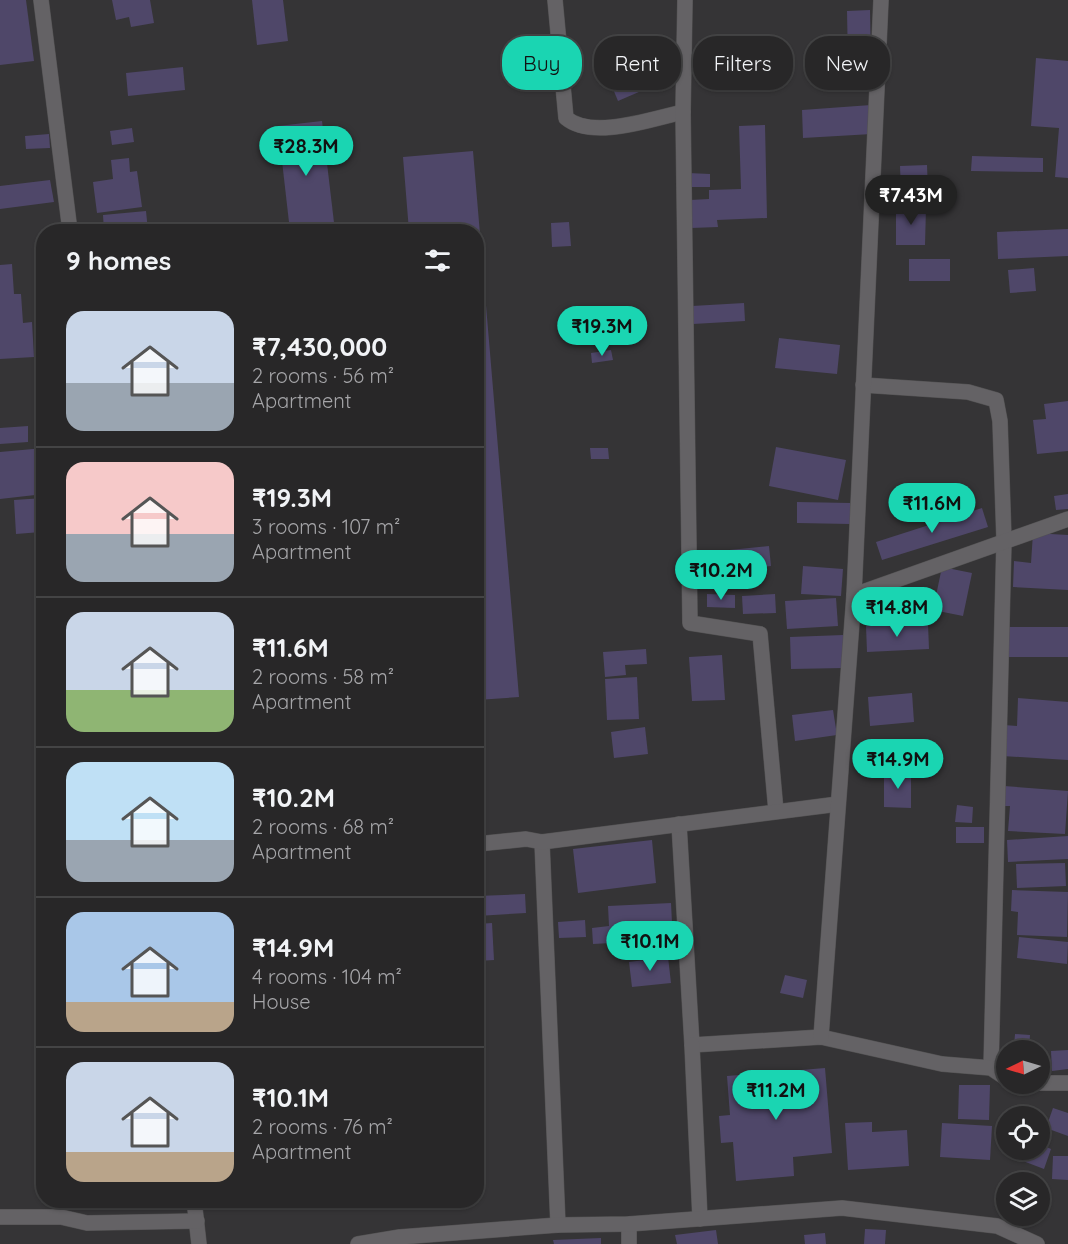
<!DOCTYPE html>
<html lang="en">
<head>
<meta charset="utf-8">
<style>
	:root { --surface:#282728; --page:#343334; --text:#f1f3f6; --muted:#a5a5a8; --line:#444445; --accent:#1ad5b2 }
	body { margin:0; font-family:Quicksand,sans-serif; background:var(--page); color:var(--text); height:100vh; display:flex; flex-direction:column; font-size:22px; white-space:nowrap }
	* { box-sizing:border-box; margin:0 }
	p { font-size:20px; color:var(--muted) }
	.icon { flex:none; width:33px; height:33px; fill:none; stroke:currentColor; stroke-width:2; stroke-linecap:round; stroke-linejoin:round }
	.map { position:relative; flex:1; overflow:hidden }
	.panel { position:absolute; left:36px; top:224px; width:448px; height:984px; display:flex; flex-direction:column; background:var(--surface); border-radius:24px; box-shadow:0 2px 4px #0004,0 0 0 2px var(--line) }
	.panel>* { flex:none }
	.banner { position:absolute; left:502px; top:36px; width:476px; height:54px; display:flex; gap:12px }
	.needle { width:39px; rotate:265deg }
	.controls { position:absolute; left:996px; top:1040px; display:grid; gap:12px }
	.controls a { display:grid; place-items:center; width:54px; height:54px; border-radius:50%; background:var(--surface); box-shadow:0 2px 4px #0004,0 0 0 2px var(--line); font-size:30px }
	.price { position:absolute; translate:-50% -51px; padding:0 14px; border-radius:21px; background:var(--accent); color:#111; font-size:20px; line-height:39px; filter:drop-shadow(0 2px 3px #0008) }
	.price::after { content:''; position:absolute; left:50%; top:36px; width:18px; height:14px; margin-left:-9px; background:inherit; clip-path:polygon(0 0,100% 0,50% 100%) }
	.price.current { background:#222; color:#fff }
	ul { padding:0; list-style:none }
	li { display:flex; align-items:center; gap:18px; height:150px; padding:0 30px }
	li+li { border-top:2px solid var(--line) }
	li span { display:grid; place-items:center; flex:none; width:168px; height:120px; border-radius:18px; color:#555 }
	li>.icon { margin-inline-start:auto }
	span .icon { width:72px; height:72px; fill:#fffc; stroke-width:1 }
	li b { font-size:26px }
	h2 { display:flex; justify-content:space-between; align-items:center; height:72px; padding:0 30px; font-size:26px }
	.chip { padding:0 21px; border-radius:24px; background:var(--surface); box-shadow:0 2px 4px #0004,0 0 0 2px var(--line); font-size:21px; line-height:54px }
	.chip.current { background:var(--accent); color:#111 }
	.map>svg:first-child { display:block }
	.building { fill:#4f4769 }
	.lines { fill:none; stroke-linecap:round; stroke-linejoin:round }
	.minor-casing { stroke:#525152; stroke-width:16 }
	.minor { stroke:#646265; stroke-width:15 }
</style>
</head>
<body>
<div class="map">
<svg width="1068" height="1244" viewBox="0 0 1068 1244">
	<rect width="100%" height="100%" fill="#353436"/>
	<g class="building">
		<polygon points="0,0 26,0 34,61 0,65"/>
		<polygon points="112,0 150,0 154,23 131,27 129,17 116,20"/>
		<polygon points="252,0 283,0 288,41 257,45"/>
		<polygon points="870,10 871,63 848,63 847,11"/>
		<polygon points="645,43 646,54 614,56 614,44"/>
		<polygon points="1036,58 1068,61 1068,178 1055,177 1059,128 1031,126"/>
		<polygon points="662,62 669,79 618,101 611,84"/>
		<polygon points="183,67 185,90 128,96 126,73"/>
		<polygon points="871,105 872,134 803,138 802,110"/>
		<polygon points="322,121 335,231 290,231 278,126"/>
		<polygon points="765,125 767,218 717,220 718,227 691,228 690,200 709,199 709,190 741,189 739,126"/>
		<polygon points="132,128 134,142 112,145 110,131"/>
		<polygon points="49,134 50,148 26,149 25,136"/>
		<polygon points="473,151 519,697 477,700 477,231 409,231 403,157"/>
		<polygon points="972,156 1043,158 1043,172 971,171"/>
		<polygon points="129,158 130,172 137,171 142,207 97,213 93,182 113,179 111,160"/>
		<polygon points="927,165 928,191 901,192 900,166"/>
		<polygon points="688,173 710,174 710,187 687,187"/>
		<polygon points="50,180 54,202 0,209 0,186"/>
		<polygon points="896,208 926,208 925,245 896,245"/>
		<polygon points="146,211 148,231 104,231 103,215"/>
		<polygon points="569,222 571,246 552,247 551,223"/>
		<polygon points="1068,229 1068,256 998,259 997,232"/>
		<rect x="909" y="259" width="41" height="22"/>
		<polygon points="12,264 14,294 21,294 23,323 32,322 34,357 0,359 0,265"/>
		<polygon points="1034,268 1036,291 1010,293 1008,270"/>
		<polygon points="744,303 745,321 693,324 692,306"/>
		<polygon points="779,338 840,345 837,374 775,368"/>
		<polygon points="611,350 613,360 592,363 591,353"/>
		<polygon points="1068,401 1068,451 1037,454 1033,420 1046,419 1044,404"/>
		<polygon points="39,424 44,424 44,441 41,441"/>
		<polygon points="28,426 28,442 0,444 0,428"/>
		<polygon points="776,447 846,460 838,500 769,486"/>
		<polygon points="44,448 44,494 0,499 0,452"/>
		<polygon points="590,448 608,448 609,459 591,459"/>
		<polygon points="1068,494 1068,509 1056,510 1054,496"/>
		<polygon points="44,498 44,508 39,508 41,532 16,534 14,500"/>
		<polygon points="797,502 850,503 850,524 797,523"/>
		<polygon points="982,508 988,527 882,560 876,542"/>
		<polygon points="1033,533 1068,535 1068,590 1013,587 1014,561 1031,563"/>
		<polygon points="769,546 771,566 713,572 710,552"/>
		<polygon points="803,566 843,569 841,596 801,594"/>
		<polygon points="942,567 972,573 963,616 933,610"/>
		<polygon points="707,594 735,595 735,608 707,607"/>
		<polygon points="775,594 776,613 743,614 742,596"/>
		<polygon points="836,598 838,626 787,629 785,601"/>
		<polygon points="928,624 929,649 867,652 866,626"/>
		<rect x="1007" y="627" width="61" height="30"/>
		<polygon points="843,635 844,668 791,669 790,637"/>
		<polygon points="646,649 647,664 625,665 626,675 605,677 603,652"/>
		<polygon points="722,655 725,700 692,701 689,657"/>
		<polygon points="637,677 639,719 607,720 605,679"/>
		<polygon points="912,693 914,722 870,726 868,697"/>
		<polygon points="1018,698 1068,702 1068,760 1002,756 1004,725 1017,726"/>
		<polygon points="833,710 837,735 795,741 792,715"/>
		<polygon points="645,727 648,754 614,758 611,732"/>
		<polygon points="884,773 911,773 911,808 884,807"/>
		<polygon points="1004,786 1068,791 1065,834 1008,831 1010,806 1003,806"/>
		<polygon points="957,805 973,807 972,823 955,822"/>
		<rect x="956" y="827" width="28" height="16"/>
		<polygon points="1068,836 1068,859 1008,862 1007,840"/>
		<polygon points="652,840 656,883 578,893 573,849"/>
		<polygon points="1065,863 1066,886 1017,888 1016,864"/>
		<polygon points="1012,890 1068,892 1067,937 1017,935 1018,912 1011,911"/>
		<polygon points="525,894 526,913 477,916 477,896"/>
		<polygon points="671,903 672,923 646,925 647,941 593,944 592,928 609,926 608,906"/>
		<polygon points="585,920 586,937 559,938 558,922"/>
		<polygon points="492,923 494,960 477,961 477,924"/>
		<polygon points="1019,937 1068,942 1067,964 1017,958"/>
		<polygon points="668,957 671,983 632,987 629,962"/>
		<polygon points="785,975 807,980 803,998 780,993"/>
		<polygon points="1015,1034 1030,1035 1029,1048 1014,1047"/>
		<polygon points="1068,1050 1068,1069 1052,1071 1051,1051"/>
		<polygon points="825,1068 832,1153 793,1157 794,1176 736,1181 733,1142 721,1143 719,1116 730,1115 727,1076"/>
		<polygon points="959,1085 990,1085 989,1120 958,1119"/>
		<polygon points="1053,1108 1068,1113 1068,1136 1046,1128"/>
		<polygon points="872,1122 872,1132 907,1130 909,1166 848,1170 845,1123"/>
		<polygon points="942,1123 992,1126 990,1160 940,1157"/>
		<polygon points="1040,1144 1051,1149 1044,1169 1023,1161 1027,1149 1040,1149"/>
		<polygon points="1053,1156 1068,1156 1068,1180 1052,1179"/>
		<polygon points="71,1200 102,1200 103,1205 72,1208"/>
		<polygon points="103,1200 129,1200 129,1205 104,1207"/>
		<polygon points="164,1200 185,1200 186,1205 165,1207"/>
		<polygon points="424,1200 440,1200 440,1202 425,1203"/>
		<polygon points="865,1229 886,1230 885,1244 864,1244"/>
		<polygon points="716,1230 718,1244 677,1244 675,1235"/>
		<polygon points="825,1233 826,1244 805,1244 804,1235"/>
		<polygon points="601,1238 601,1244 554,1244 553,1240"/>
	</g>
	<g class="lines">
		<defs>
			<g id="minor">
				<polyline points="41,0 70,231"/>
				<path d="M 555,0 L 566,118 C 592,140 651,119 683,112"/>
				<polyline points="685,0 683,112 690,623 760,634 776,811"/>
				<polyline points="863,385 968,392 996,400 1000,421 1004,540 991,1068"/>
				<polyline points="854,595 1068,519"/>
				<polyline points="679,824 692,1045 821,1037 942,1064 991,1068 1006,1078"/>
				<polyline points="542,842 558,1225"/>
				<polyline points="477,844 526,839 542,842 838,804"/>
				<polyline points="821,1037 854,595 881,0"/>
				<polyline points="692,1045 700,1219"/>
				<polyline points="1040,1083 1068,1083"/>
				<polyline points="194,1200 199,1244"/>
				<polyline points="0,1217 61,1217 87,1223 197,1221"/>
				<polyline points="629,1224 629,1244"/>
				<polyline points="358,1244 400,1237 558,1225 629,1224 842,1208 997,1226 1037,1244"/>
			</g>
		</defs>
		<use href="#minor" class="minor-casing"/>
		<use href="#minor" class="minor"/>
	</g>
</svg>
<div class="controls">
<a><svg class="needle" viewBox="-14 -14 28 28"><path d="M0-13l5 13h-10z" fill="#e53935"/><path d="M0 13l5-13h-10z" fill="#a5a5a8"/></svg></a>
<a><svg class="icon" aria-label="locate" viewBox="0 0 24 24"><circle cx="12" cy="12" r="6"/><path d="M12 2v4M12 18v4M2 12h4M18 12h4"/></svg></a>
<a><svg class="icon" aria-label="layers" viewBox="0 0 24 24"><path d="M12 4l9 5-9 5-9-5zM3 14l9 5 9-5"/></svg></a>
</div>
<b class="price" style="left:306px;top:177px">₹28.3M</b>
<b class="price current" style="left:911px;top:226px">₹7.43M</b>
<b class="price" style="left:602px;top:357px">₹19.3M</b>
<b class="price" style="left:932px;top:534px">₹11.6M</b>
<b class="price" style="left:721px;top:601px">₹10.2M</b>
<b class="price" style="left:897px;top:638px">₹14.8M</b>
<b class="price" style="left:898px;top:790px">₹14.9M</b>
<b class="price" style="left:650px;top:972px">₹10.1M</b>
<b class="price" style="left:776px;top:1121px">₹11.2M</b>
<div class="banner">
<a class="chip current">Buy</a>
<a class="chip">Rent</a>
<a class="chip">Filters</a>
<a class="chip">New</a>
</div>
<section class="panel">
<h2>9 homes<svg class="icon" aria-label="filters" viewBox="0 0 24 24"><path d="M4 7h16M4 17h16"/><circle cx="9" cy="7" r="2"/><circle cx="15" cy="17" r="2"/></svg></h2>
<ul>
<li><span style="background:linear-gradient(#c9d6e8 60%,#9aa5b1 0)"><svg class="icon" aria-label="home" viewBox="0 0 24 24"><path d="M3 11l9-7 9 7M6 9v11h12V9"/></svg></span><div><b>₹7,430,000</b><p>2 rooms · 56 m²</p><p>Apartment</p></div></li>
<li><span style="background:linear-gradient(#f6c9c9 60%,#9aa5b1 0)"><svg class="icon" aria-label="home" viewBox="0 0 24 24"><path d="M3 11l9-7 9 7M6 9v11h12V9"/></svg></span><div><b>₹19.3M</b><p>3 rooms · 107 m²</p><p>Apartment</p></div></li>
<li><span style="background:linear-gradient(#c9d6e8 65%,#8fb573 0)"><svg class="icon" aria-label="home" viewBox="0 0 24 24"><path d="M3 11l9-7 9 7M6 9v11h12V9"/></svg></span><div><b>₹11.6M</b><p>2 rooms · 58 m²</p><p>Apartment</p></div></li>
<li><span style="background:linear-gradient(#bfe0f5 65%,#9aa5b1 0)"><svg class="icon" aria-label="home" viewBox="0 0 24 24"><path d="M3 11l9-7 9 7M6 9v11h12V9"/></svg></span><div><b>₹10.2M</b><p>2 rooms · 68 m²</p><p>Apartment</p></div></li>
<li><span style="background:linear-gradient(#a9c7e8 75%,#b9a48a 0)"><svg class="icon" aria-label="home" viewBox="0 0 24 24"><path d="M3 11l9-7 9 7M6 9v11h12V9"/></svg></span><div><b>₹14.9M</b><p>4 rooms · 104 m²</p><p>House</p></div></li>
<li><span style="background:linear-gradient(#c9d6e8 75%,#b9a48a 0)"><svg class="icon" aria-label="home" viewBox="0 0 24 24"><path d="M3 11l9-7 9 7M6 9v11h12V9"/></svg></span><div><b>₹10.1M</b><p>2 rooms · 76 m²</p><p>Apartment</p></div></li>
</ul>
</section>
</div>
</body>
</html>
